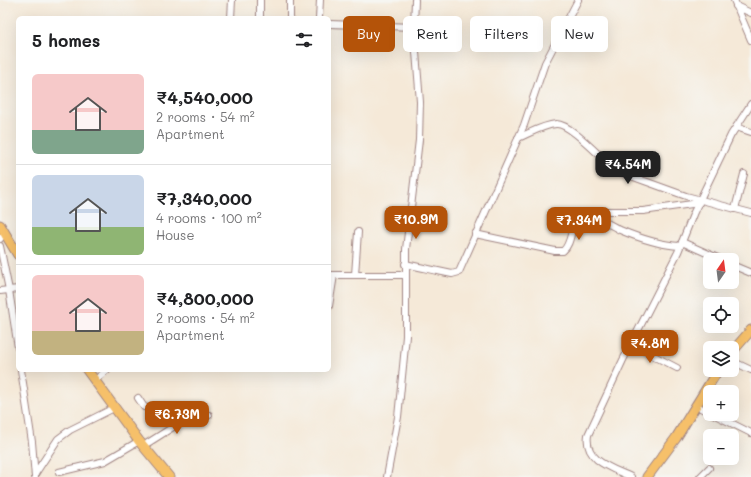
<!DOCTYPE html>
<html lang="en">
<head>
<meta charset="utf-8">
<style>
	:root { --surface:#fff; --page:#f2f2f2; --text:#202124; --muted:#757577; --line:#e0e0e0; --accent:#b45309 }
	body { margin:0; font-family:Mali,sans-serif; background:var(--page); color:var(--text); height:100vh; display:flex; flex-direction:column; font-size:15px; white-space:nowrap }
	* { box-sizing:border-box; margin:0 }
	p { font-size:13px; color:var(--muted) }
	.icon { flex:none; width:22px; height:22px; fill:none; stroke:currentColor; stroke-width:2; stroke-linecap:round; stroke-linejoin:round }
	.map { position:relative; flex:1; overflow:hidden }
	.drawer { position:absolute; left:16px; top:16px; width:315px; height:356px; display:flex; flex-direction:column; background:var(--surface); border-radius:6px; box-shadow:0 4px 16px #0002 }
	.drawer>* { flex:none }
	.top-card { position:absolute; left:343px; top:16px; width:348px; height:36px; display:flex; gap:8px }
	.needle { width:26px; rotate:14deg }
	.tools { position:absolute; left:703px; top:253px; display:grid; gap:8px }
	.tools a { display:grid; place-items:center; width:36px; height:36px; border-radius:6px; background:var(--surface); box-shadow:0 4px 16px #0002; font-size:20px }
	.price { position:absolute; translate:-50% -34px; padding:0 9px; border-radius:8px; background:var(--accent); color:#fff; font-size:13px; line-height:26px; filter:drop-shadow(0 1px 2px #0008) }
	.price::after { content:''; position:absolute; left:50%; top:24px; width:12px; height:9px; margin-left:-6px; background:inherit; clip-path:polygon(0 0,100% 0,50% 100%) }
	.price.current { background:#222; color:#fff }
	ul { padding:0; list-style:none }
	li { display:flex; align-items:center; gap:12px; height:100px; padding:0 16px }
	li+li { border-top:1px solid var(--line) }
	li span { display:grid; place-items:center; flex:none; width:112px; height:80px; border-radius:6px; color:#555 }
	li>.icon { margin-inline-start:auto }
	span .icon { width:48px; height:48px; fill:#fffc; stroke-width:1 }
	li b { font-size:17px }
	h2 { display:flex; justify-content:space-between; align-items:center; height:48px; padding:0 16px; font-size:17px }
	.pill { padding:0 14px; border-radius:6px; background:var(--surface); box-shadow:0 4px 16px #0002; font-size:14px; line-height:36px }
	.pill.current { background:var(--accent); color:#fff }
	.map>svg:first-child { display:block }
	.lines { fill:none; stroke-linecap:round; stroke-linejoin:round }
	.minor-casing { stroke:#a08482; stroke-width:8 }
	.primary-casing { stroke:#a08482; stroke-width:11 }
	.minor { stroke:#fff; stroke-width:6 }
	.primary { stroke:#f6c06b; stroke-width:9 }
</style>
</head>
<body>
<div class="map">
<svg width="751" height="477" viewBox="0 0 751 477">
	<rect width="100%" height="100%" fill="#f6f6f2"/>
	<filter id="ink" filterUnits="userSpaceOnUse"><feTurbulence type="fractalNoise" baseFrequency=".025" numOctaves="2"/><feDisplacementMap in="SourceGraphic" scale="8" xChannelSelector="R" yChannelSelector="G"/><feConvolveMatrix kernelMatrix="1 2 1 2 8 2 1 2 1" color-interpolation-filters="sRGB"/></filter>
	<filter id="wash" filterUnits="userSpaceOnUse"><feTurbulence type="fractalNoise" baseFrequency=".012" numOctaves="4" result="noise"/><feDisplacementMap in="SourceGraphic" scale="16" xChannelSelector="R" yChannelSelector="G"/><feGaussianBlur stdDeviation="0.9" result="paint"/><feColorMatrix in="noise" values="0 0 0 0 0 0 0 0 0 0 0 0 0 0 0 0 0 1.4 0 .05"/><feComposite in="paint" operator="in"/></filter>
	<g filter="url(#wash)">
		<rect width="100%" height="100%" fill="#f5e9d8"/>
	</g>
	<g filter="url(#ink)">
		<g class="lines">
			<defs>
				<g id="minor">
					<polyline points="734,0 751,40"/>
					<polyline points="736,6 751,13"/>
					<polyline points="231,18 232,0"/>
					<polyline points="260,18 260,0"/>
					<polyline points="290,18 290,0"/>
					<polyline points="319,18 320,0"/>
					<polyline points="329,24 414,27"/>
					<polyline points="736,127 751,132"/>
					<path d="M 518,138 C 530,133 543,125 556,124 C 571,123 603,161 617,171 L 686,196 L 751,213"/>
					<polyline points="735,209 744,174"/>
					<polyline points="589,214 606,211 643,211 699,203"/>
					<path d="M 475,234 L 555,251 L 563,251 C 574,242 569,220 583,214 C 596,216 609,224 620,230 C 639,238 659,245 680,246"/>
					<polyline points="0,239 5,232"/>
					<polyline points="682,242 722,260"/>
					<polyline points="0,246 9,290 18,348"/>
					<polyline points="405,264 452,274 459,272 524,125 545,63 578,0"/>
					<polyline points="732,265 751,273"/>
					<polyline points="329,275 406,275"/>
					<polyline points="355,275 358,232"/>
					<polyline points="0,291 18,289"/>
					<polyline points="329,306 334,275"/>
					<polyline points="631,344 677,368"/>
					<polyline points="732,361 751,370"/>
					<polyline points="21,370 32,442 35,477"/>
					<polyline points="95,380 107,370"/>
					<polyline points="138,398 144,407 160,410 176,425"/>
					<polyline points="695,405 710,413"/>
					<polyline points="713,414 751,433"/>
					<polyline points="143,446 181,422 209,415"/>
					<polyline points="59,472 105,461 139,441"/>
					<polyline points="35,474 58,439 70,430 114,408"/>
					<polyline points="387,477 398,417 406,336 406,249 419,140 420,102 414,27 415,0"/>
					<path d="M 631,477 C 612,468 584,461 588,435 L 623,360 L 678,252 L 694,212 L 731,135 L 751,104"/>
					<polyline points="700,477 709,468"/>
				</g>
				<g id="primary">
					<polyline points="0,225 18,255"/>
					<polyline points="732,352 751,330"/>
					<polyline points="87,370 139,441 169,477"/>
					<polyline points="647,477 676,438 718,370"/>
				</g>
			</defs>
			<use href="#minor" class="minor-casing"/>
			<use href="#primary" class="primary-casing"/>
			<use href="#minor" class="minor"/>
			<use href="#primary" class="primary"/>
		</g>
	</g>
</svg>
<div class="tools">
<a><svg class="needle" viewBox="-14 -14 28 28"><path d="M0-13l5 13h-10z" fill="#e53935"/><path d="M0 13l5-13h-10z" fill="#757577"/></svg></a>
<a><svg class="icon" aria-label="locate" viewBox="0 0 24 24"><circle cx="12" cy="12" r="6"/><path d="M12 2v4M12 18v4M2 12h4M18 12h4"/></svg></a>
<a><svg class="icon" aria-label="layers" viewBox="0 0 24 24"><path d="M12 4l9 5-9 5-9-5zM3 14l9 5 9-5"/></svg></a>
<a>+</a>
<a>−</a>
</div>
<b class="price current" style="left:628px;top:185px">₹4.54M</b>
<b class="price" style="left:416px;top:240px">₹10.9M</b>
<b class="price" style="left:579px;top:241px">₹7.34M</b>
<b class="price" style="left:650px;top:364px">₹4.8M</b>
<b class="price" style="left:177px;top:435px">₹6.73M</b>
<div class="top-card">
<a class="pill current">Buy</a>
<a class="pill">Rent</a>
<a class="pill">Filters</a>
<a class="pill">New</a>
</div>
<section class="drawer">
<h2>5 homes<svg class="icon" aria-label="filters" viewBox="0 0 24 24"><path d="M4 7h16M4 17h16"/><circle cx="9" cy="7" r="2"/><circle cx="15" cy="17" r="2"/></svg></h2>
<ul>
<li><span style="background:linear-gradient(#f6c9c9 70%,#7fa58c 0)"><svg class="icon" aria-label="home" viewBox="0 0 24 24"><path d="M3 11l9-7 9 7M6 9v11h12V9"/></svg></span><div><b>₹4,540,000</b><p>2 rooms · 54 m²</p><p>Apartment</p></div></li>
<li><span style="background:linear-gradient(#c9d6e8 65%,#8fb573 0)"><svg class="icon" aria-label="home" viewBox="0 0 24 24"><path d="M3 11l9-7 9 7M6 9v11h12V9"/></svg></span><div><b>₹7,340,000</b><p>4 rooms · 100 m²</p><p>House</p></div></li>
<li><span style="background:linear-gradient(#f6c9c9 70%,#c2b280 0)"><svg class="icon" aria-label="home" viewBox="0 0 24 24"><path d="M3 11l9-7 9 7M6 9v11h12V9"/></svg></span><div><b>₹4,800,000</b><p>2 rooms · 54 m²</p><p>Apartment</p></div></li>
</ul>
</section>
</div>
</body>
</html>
